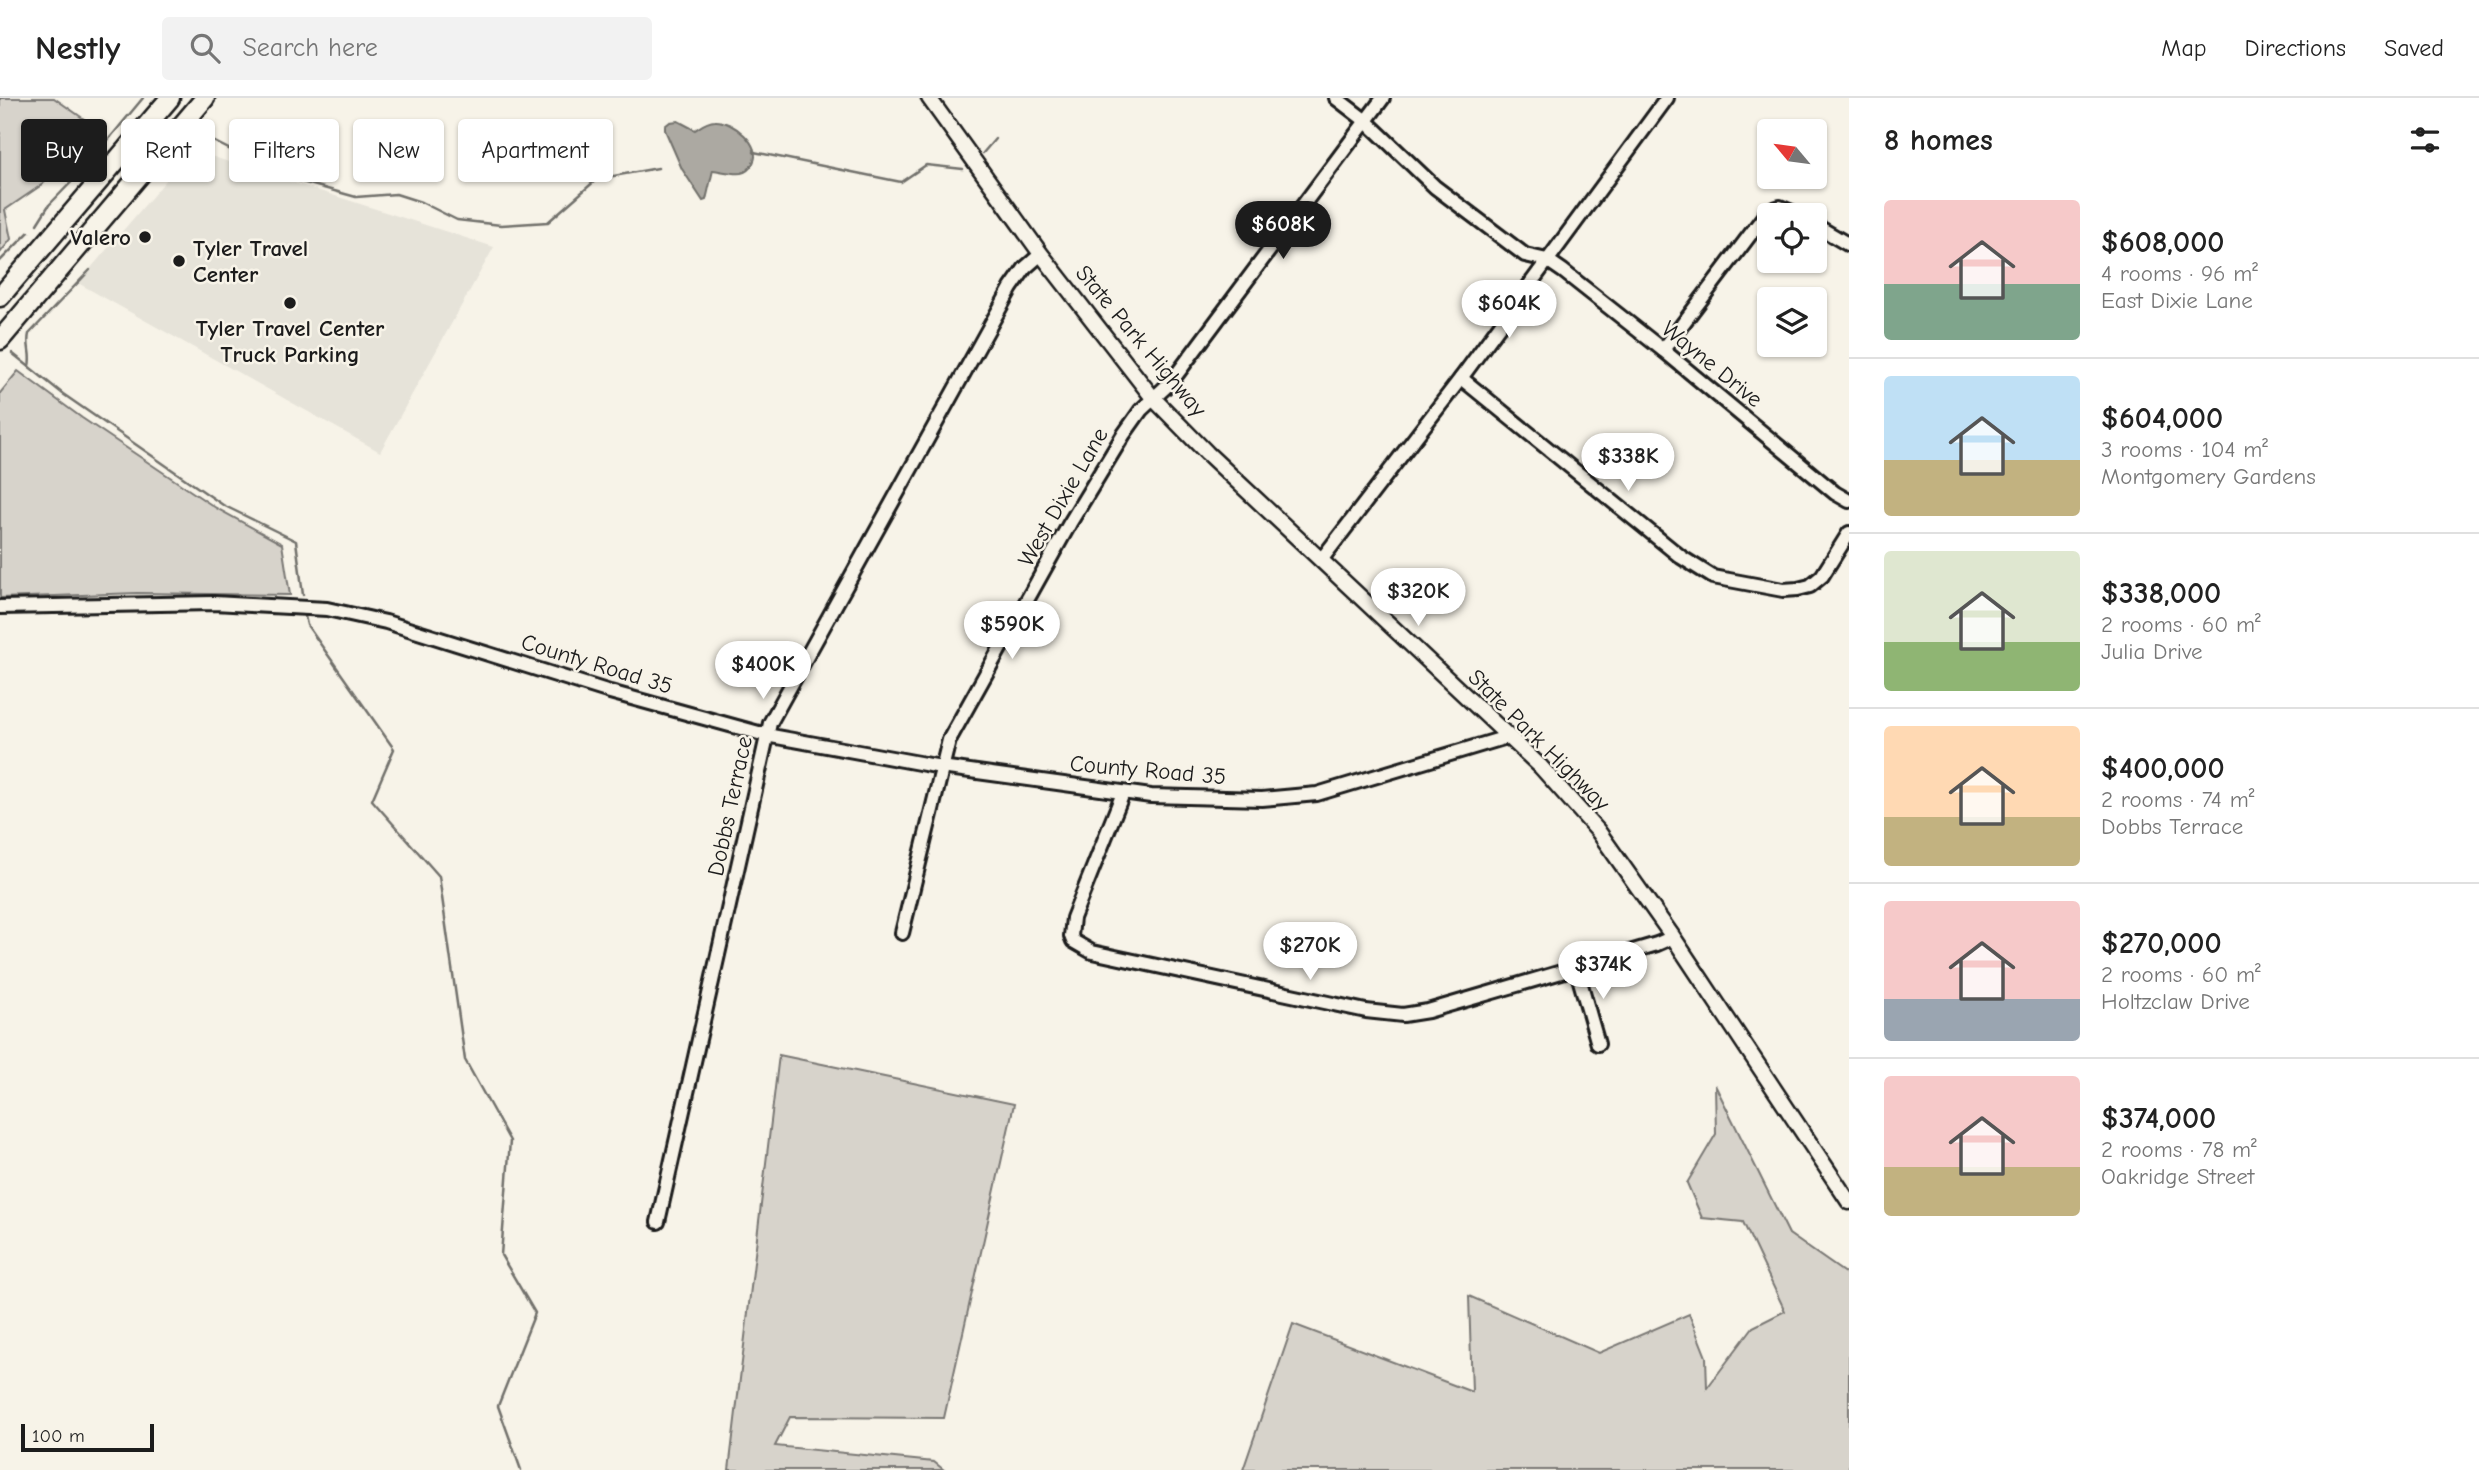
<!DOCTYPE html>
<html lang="en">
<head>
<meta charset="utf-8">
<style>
	:root { --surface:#fff; --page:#f2f2f2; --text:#222; --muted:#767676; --line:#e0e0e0; --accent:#1c1c1c }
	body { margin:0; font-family:"Comic Neue",sans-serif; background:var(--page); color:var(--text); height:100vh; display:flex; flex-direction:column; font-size:26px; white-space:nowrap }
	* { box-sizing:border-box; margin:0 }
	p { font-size:23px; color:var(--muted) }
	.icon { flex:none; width:38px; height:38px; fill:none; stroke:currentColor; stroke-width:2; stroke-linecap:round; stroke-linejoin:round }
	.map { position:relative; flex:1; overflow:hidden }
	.drawer { display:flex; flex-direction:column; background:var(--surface); width:630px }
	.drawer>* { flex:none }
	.hud { position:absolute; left:21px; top:21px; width:665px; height:63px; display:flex; gap:14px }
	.needle { width:46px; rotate:299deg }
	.fabs { position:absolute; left:1757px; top:21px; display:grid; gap:14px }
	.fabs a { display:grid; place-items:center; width:70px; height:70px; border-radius:7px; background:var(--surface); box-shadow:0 2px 5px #0004; font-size:35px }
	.scale { position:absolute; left:21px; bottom:18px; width:133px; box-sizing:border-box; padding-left:7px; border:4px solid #1c1c1c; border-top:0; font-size:19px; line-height:24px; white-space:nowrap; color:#1c1c1c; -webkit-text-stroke:5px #f7f3e8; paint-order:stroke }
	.price { position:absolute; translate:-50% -60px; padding:0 16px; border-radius:24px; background:#fff; color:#222; font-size:23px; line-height:46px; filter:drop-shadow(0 2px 4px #0008) }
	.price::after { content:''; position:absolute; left:50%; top:42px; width:21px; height:16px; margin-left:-10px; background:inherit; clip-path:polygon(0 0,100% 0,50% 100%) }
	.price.current { background:var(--accent); color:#fff }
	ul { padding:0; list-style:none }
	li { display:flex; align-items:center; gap:21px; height:175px; padding:0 35px }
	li+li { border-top:2px solid var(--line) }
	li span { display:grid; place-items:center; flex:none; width:196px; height:140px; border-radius:7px; color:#555 }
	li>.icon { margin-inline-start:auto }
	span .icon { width:84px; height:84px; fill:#fffc; stroke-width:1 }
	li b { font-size:30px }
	h2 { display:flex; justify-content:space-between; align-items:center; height:84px; padding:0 35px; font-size:30px }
	.chip { padding:0 24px; border-radius:7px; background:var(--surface); box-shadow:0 2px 5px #0004; font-size:24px; line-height:63px }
	.chip.current { background:var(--accent); color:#fff }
	header { display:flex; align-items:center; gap:42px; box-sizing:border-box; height:98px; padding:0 35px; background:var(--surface); border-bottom:2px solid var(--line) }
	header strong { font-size:33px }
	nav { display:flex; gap:38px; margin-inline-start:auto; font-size:24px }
	.search { width:490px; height:63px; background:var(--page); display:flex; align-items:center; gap:18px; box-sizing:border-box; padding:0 24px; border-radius:7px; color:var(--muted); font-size:26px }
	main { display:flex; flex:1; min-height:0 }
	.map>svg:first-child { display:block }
	.built { fill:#e6e3d9 }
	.green { fill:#d7d3cb; stroke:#7a7874; stroke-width:2 }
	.water { fill:#aca9a2; stroke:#72716c; stroke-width:2 }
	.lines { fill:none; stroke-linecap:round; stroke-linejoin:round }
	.stream { stroke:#72716c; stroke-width:2.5 }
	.minor-casing { stroke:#1c1c1c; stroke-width:18 }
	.major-casing { stroke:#1c1c1c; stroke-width:19 }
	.highway-casing { stroke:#1c1c1c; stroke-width:23 }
	.minor { stroke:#f7f3e8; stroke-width:12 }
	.major { stroke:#f7f3e8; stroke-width:14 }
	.highway { stroke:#f7f3e8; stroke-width:18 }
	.poi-dot { fill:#1c1c1c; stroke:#f7f3e8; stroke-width:2.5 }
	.labels { text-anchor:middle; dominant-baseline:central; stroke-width:5; stroke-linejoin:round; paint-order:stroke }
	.poi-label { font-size:23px; font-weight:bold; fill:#1c1c1c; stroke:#f7f3e8; text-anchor:end }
	.street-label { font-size:23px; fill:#1c1c1c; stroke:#f7f3e8 }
</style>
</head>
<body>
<header>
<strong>Nestly</strong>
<div class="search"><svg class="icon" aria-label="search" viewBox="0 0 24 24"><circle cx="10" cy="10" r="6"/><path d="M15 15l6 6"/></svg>Search here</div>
<nav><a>Map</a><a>Directions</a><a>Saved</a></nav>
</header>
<main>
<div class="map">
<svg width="1849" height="1372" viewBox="0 0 1849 1372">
	<rect width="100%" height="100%" fill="#f7f3e8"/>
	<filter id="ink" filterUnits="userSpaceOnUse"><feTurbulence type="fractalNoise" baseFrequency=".0143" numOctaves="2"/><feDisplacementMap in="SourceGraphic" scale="14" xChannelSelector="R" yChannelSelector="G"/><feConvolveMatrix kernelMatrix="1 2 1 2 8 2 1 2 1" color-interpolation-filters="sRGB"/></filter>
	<g filter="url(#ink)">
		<polygon class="built" points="192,52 494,149 380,354 78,185"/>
		<g class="green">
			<polygon points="0,0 54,0 84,21 43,86 5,112 11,141 0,155"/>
			<polygon points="18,273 82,320 216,410 282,446 290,497 137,495 0,500 0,295"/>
			<polygon points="779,957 1014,1006 944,1320 790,1319 775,1348 934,1364 944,1372 729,1372"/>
			<polygon points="1715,987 1789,1136 1849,1178 1849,1372 1243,1372 1293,1226 1472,1294 1469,1198 1599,1255 1689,1216 1706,1259 1707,1290 1753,1229 1785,1213 1743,1124 1702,1120 1687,1085 1716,1036"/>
		</g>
		<path class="water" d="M 678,23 L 695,32 C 701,28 707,23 715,23 C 733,22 763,48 753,65 C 750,71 747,74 741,75 C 732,76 722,73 713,72 L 706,102 L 703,103 L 682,71 L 665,32 L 665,28 L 670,24 Z"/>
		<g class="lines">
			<g class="stream">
				<polyline points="754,54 901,84 926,67 963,71"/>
				<polyline points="983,55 995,41"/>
				<polyline points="171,68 203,38 284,79 356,99 396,96 421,104 457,122 501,127 548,124 597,81 658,70"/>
				<polyline points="37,126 49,107 84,71 143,0"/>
				<polyline points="0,163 29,134"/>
				<polyline points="12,255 63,296 223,407 296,443 303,497"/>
				<path d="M 29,268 C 32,256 26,248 29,236 L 90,172"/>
				<polyline points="305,518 307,527 394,651 372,702 439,778 465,962 510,1043 501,1157 535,1215 498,1308 521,1372"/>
			</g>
			<defs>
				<g id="minor">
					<polyline points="1336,0 1366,23 1435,89 1525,157 1547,162 1563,173 1663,252 1835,395 1849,403"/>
					<polyline points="1815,127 1849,147"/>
					<polyline points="1663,252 1768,113 1780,109 1799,117"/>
					<polyline points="1461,280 1681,459 1713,479 1783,492 1798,491 1810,488 1822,478 1849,435"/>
					<polyline points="1321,462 1461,280 1667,0"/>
					<polyline points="0,509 214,505 327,511 386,524 610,594 766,637 941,669 1151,698 1262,701 1317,696 1507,639"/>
					<polyline points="1123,695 1073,820 1071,838 1073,843 1092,854 1366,913 1403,917 1428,913 1657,846 1673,839"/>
					<polyline points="902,835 949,642 1070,425 1124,336 1141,312 1171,284 1383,0"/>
					<polyline points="1576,869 1598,946"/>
					<polyline points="658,1124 770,625 1011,190 1025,170 1041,156"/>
				</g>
				<polyline id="major" points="929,0 1041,156 1153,300 1207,355 1540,668 1598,733 1673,839 1849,1104"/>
				<g id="highway">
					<polyline points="0,199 170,0"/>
					<polyline points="0,242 205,0"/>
				</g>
			</defs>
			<use href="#minor" class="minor-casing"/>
			<use href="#major" class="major-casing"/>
			<use href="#highway" class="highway-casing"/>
			<use href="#minor" class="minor"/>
			<use href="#major" class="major"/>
			<use href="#highway" class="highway"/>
		</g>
	</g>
	<g class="poi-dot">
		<circle cx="145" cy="139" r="7"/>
		<circle cx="179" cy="163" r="7"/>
		<circle cx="290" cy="205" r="7"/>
	</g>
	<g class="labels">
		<g class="poi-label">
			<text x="131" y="139">Valero</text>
			<text x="193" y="150" text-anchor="start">Tyler Travel<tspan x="193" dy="26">Center</tspan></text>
			<text x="290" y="230" text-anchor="middle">Tyler Travel Center<tspan x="290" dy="26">Truck Parking</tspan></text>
		</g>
		<g class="street-label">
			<text transform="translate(1141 243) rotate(50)">State Park Highway</text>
			<text transform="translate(1712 266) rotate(39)">Wayne Drive</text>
			<text transform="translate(1063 399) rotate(-60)">West Dixie Lane</text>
			<text transform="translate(597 566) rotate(17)">County Road 35</text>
			<text transform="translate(1539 642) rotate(45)">State Park Highway</text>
			<text transform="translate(1148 672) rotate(5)">County Road 35</text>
			<text transform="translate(730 708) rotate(-78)">Dobbs Terrace</text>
		</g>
	</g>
</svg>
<div class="fabs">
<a><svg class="needle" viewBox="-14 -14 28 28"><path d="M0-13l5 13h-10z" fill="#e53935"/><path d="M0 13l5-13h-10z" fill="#767676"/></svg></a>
<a><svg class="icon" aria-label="locate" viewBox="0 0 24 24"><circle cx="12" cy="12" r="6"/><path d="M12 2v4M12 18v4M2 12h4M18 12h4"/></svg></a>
<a><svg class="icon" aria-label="layers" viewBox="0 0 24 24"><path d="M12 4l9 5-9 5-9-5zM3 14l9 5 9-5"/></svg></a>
</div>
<div class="scale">100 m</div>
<b class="price current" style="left:1283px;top:163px">$608K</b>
<b class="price" style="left:1509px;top:242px">$604K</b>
<b class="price" style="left:1628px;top:395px">$338K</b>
<b class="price" style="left:1418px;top:530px">$320K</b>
<b class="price" style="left:1012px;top:563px">$590K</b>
<b class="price" style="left:763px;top:603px">$400K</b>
<b class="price" style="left:1310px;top:884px">$270K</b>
<b class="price" style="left:1603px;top:903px">$374K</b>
<div class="hud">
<a class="chip current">Buy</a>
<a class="chip">Rent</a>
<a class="chip">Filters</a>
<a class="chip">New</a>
<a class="chip">Apartment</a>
</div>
</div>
<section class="drawer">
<h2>8 homes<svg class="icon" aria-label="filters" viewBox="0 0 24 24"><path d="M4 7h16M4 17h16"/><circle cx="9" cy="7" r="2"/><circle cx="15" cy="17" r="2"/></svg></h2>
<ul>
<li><span style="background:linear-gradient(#f6c9c9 60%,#7fa58c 0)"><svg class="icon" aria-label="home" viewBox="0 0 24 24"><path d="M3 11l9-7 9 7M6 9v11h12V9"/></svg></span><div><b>$608,000</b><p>4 rooms · 96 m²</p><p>East Dixie Lane</p></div></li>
<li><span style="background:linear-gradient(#bfe0f5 60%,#c2b280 0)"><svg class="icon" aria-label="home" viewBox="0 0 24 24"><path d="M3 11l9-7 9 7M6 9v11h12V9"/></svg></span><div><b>$604,000</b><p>3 rooms · 104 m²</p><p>Montgomery Gardens</p></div></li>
<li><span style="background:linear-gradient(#dfe7d0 65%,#8fb573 0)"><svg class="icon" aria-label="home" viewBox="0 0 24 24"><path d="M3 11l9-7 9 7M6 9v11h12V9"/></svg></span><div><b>$338,000</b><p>2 rooms · 60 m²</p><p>Julia Drive</p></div></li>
<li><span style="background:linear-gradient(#ffd9b3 65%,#c2b280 0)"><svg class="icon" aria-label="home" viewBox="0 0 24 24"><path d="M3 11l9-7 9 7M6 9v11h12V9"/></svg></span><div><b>$400,000</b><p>2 rooms · 74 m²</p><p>Dobbs Terrace</p></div></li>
<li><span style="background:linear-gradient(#f6c9c9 70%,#9aa5b1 0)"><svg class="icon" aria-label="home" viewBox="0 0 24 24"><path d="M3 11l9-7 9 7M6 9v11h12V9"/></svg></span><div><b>$270,000</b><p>2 rooms · 60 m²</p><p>Holtzclaw Drive</p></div></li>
<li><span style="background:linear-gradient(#f6c9c9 65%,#c2b280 0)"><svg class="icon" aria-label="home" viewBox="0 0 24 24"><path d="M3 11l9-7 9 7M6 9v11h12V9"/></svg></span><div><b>$374,000</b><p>2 rooms · 78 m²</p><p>Oakridge Street</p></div></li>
</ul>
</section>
</main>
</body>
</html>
